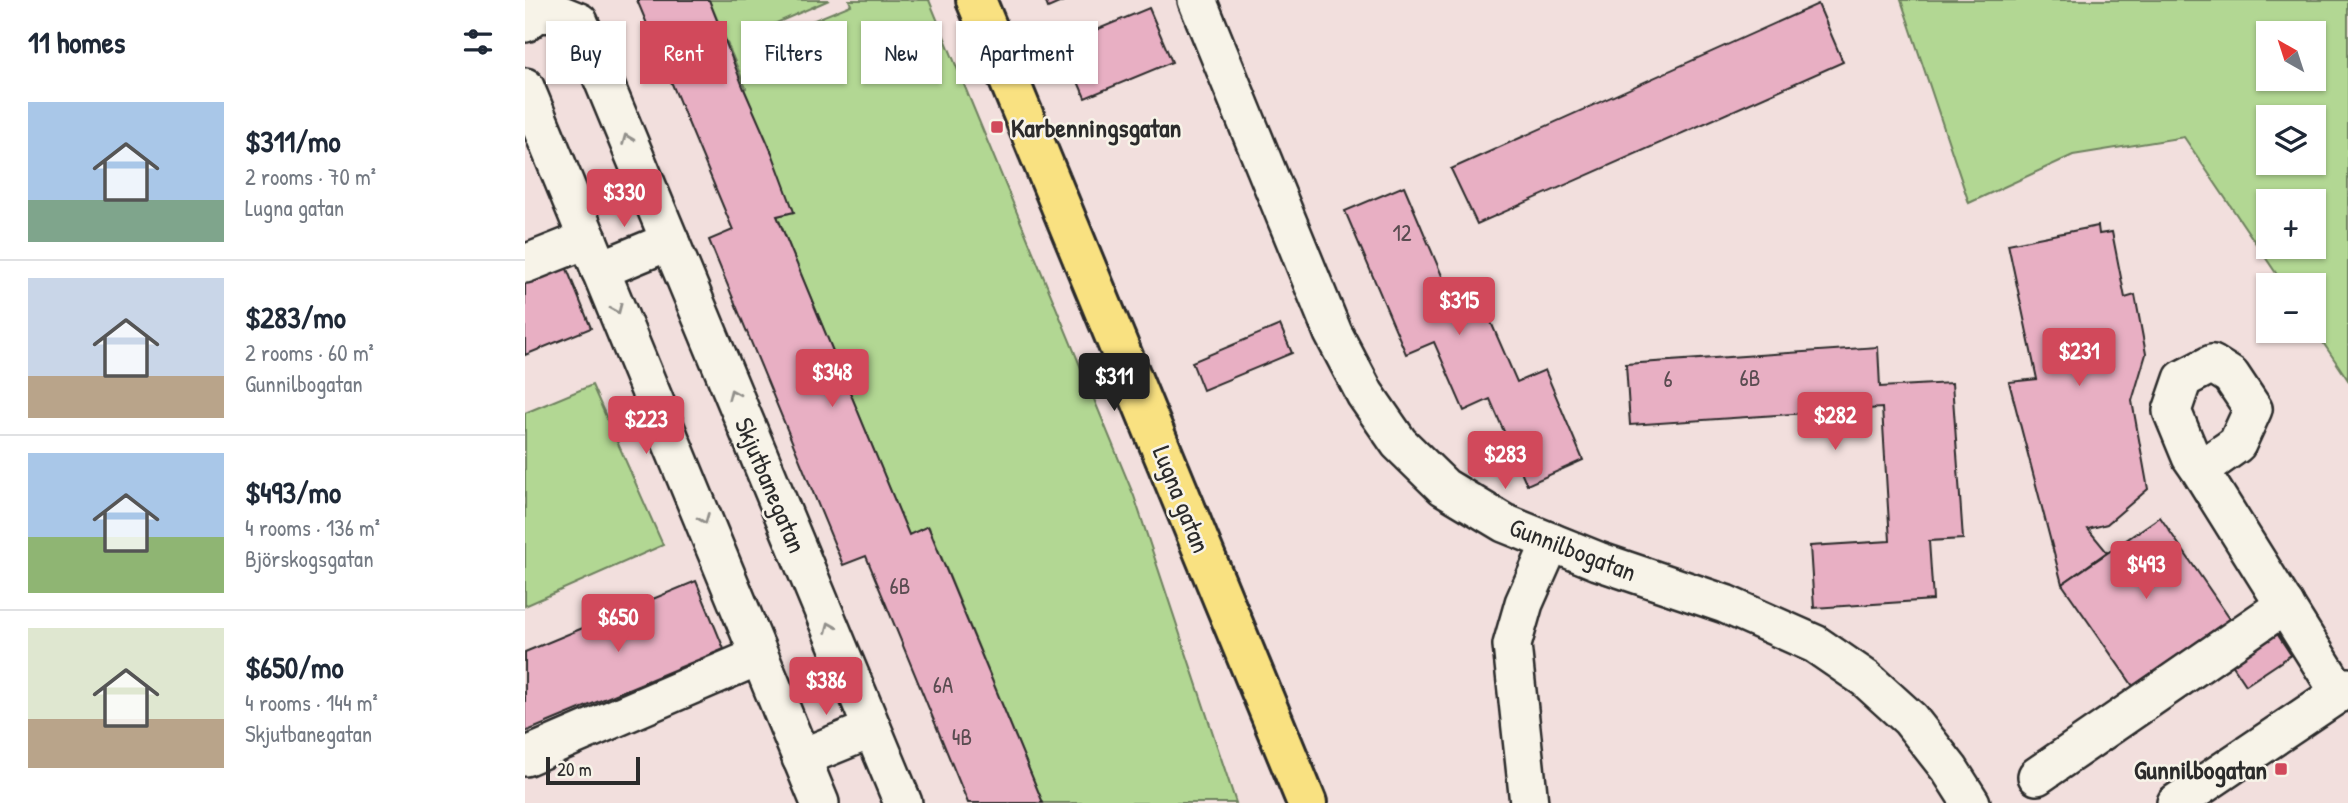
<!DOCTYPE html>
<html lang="en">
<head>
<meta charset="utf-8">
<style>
	:root { --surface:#fff; --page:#f2f2f3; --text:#1f2937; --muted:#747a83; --line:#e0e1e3; --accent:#d1495b }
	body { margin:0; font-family:"Patrick Hand",sans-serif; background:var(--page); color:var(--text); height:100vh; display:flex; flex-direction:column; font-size:26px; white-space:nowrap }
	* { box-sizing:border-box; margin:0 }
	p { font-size:23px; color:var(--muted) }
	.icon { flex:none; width:38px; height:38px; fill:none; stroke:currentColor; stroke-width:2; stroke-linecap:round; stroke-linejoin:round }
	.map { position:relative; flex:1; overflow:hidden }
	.details { display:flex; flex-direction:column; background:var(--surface); width:525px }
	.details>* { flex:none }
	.guide { position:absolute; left:21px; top:21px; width:665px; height:63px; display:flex; gap:14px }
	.needle { width:46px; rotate:321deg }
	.controls { position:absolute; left:1731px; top:21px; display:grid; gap:14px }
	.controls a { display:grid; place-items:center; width:70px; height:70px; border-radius:0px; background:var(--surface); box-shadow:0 2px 5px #0004; font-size:35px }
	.scale { position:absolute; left:21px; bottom:18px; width:94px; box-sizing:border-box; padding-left:7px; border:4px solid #2b2b2b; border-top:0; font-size:19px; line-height:24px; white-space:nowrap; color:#2b2b2b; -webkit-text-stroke:5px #f7f3e8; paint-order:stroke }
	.price { position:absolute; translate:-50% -60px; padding:0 16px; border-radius:7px; background:var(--accent); color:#fff; font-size:23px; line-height:46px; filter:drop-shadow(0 2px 4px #0008) }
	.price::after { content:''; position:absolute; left:50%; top:42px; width:21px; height:16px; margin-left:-10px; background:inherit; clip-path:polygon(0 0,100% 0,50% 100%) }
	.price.on { background:#222; color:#fff }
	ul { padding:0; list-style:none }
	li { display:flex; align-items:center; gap:21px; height:175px; padding:0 28px }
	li+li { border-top:2px solid var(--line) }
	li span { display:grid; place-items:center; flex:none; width:196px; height:140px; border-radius:0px; color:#555 }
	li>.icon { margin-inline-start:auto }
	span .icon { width:84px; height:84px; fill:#fffc; stroke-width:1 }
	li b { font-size:30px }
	h2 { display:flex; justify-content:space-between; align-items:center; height:84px; padding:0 28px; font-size:30px }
	.pill { padding:0 24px; border-radius:0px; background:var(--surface); box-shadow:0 2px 5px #0004; font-size:24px; line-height:63px }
	.pill.on { background:var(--accent); color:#fff }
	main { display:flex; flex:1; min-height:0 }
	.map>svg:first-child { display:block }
	.green { fill:#b2d793; stroke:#6e815f; stroke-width:2; fill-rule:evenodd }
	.building { fill:#e8afc3; stroke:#2b2b2b; stroke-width:2 }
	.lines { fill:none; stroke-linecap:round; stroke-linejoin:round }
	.minor-casing { stroke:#2b2b2b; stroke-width:42 }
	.major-casing { stroke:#2b2b2b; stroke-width:44 }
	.minor { stroke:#f7f3e8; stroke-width:37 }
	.major { stroke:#f9e181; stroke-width:38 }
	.oneway { stroke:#918f8a }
	.poi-dot { fill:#d1495b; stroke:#f7f3e8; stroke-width:2.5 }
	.labels { text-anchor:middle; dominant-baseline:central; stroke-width:5; stroke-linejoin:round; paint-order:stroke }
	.number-label { font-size:23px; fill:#5a4c51 }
	.poi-label { font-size:26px; font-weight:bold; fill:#2b2b2b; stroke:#f7f3e8; text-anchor:start }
	.street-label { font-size:26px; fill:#2b2b2b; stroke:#f7f3e8 }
</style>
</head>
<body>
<main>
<section class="details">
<h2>11 homes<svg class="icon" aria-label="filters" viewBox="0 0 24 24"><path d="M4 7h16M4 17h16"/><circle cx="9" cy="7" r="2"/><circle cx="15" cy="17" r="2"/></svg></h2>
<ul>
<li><span style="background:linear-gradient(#a9c7e8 70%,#7fa58c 0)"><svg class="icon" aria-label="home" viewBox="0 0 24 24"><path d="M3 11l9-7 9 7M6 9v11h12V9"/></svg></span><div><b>$311/mo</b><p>2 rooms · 70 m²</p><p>Lugna gatan</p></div></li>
<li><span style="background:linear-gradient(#c9d6e8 70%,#b9a48a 0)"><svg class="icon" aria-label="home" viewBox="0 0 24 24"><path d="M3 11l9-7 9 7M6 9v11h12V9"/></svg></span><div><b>$283/mo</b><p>2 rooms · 60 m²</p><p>Gunnilbogatan</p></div></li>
<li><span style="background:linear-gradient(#a9c7e8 60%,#8fb573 0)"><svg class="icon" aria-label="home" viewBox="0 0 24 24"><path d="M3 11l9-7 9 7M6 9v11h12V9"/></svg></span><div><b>$493/mo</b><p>4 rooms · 136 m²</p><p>Björskogsgatan</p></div></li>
<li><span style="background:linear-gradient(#dfe7d0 65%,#b9a48a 0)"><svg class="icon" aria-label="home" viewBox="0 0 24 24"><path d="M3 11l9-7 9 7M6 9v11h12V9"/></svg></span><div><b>$650/mo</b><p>4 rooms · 144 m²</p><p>Skjutbanegatan</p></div></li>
</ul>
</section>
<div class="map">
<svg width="1823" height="803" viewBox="0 0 1823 803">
	<rect width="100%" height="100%" fill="#f2dfdd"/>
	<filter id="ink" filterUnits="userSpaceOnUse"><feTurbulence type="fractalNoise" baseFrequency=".0143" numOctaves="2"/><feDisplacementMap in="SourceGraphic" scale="14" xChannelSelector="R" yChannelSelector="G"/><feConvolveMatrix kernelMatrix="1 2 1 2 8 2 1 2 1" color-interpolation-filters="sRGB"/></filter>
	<g filter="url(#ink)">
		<g class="green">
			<polygon points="184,0 304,0 242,27 246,38 326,5 324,0 404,0 609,496 711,803 518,803 404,527 384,535 252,216 269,212 219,89 221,88"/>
			<path d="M 1376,0 L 1823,0 L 1823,380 L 1789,329 L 1788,285 L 1759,285 L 1659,137 L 1548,155 L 1444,203 ZM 1743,33 L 1788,33 L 1788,79 L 1743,79 ZM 1743,117 L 1788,117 L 1788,163 L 1743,163 ZM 1788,201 L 1788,247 L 1743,247 L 1743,201 Z"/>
			<polygon points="67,385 138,545 0,606 0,413"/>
		</g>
		<g class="building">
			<polygon points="112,0 184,0 219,89 247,153 269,212 252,216 384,535 403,526 518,803 443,803 341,556 318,565 184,240 208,230"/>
			<polygon points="520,0 541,0 523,8"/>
			<polygon points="1293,4 1318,62 952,224 926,169"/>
			<polygon points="624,8 647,62 560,98 537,44"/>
			<polygon points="879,186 937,323 962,313 992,382 1020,370 1058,460 1002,485 965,399 939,411 909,342 881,354 820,211"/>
			<polygon points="1573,226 1574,234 1587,232 1600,298 1610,295 1621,354 1607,401 1623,489 1582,524 1563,529 1582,552 1537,584 1484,382 1512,379 1483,244"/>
			<polygon points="40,264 66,328 0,355 0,281"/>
			<polygon points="755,325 767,353 678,390 667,362"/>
			<polygon points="1353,347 1355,387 1427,383 1438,539 1404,541 1408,600 1289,608 1285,546 1365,541 1357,408 1105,425 1101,364"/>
			<polygon points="1635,517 1705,619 1608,686 1537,584"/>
			<polygon points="171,581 199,649 0,732 0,652"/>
			<polygon points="1749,629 1766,655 1721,685 1703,658"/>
		</g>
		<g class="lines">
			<defs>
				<g id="minor">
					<polyline points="672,0 808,333 840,394 874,443 919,487 979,523 1073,561 1200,604 1290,644 1341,679 1385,719 1425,770 1446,803"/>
					<polyline points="0,23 12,13 34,14 54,22 378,803"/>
					<polyline points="0,87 295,803"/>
					<polyline points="0,264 63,239"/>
					<polyline points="75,270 145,241"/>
					<polyline points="1675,470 1712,444 1728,409 1706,376 1687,364 1658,379 1647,411 1666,457 1675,470 1814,692"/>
					<polyline points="0,757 234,656"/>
					<polyline points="276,758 347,729"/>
					<polyline points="1512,776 1760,605"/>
					<polyline points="1004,803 987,645 999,603 1026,542"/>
					<polyline points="1651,803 1823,687"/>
				</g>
				<polyline id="major" points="451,0 782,803"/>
			</defs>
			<use href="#minor" class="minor-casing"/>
			<use href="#major" class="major-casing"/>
			<use href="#minor" class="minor"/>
			<use href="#major" class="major"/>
		</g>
		<defs><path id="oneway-chevron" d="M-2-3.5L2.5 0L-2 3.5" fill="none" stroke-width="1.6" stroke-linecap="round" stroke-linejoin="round" transform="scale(1.75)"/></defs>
		<g class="oneway">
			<use href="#oneway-chevron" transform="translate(102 139) rotate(-112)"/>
			<use href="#oneway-chevron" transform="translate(92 309) rotate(67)"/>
			<use href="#oneway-chevron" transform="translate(208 394) rotate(-113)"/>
			<use href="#oneway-chevron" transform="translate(179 519) rotate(68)"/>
			<use href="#oneway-chevron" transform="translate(305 627) rotate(-113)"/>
		</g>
	</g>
	<g class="poi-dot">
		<rect x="465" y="120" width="14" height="14" rx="3.5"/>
		<rect x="1749" y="762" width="14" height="14" rx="3.5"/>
	</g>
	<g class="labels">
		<g class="number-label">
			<text x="877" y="232">12</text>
			<text x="1225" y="377">6B</text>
			<text x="1143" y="378">6</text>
			<text x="375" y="585">6B</text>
			<text x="418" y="684">6A</text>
			<text x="437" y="736">4B</text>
		</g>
		<g class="poi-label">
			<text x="486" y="127">Karbenningsgatan</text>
			<text x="1742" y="769" text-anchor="end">Gunnilbogatan</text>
		</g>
		<g class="street-label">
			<text transform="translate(246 485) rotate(67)">Skjutbanegatan</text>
			<text transform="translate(657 499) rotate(68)">Lugna gatan</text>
			<text transform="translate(1048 549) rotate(21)">Gunnilbogatan</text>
		</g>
	</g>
</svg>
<div class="controls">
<a><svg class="needle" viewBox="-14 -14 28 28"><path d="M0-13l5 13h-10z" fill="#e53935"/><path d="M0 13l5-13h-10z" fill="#747a83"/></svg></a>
<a><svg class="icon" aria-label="layers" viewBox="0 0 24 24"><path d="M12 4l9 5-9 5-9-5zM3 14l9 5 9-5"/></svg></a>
<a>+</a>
<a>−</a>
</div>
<div class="scale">20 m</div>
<b class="price" style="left:99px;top:229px">$330</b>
<b class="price" style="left:934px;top:337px">$315</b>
<b class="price" style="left:1554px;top:388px">$231</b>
<b class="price" style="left:307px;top:409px">$348</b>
<b class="price on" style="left:589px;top:413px">$311</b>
<b class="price" style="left:1310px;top:452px">$282</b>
<b class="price" style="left:121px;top:456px">$223</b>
<b class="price" style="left:980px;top:491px">$283</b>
<b class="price" style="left:1621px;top:601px">$493</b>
<b class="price" style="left:93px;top:654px">$650</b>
<b class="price" style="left:301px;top:717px">$386</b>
<div class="guide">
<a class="pill">Buy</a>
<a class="pill on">Rent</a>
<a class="pill">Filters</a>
<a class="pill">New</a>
<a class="pill">Apartment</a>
</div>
</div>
</main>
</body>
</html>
